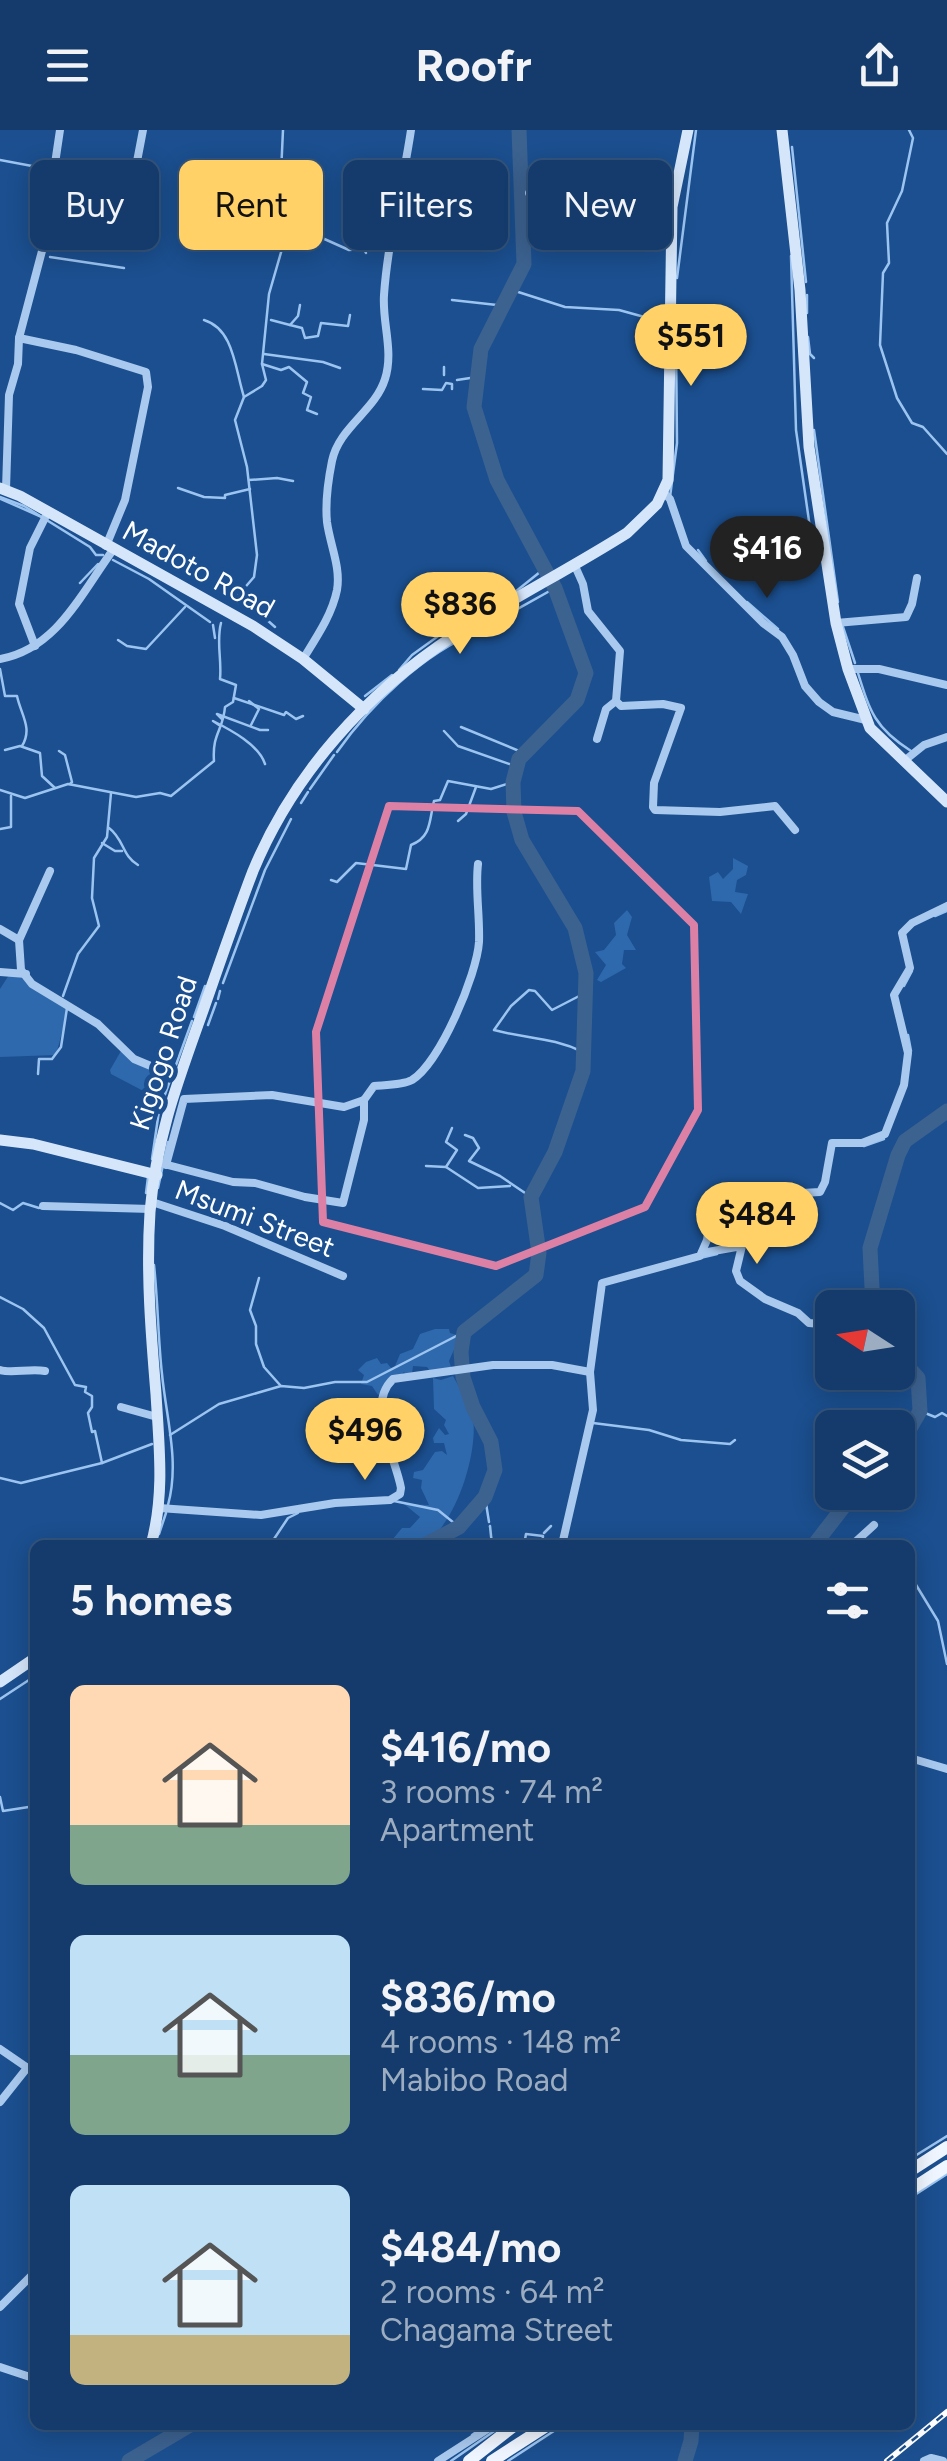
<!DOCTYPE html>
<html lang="en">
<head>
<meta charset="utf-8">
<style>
	:root { --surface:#143b6b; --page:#214673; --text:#f1f3f6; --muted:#9dadc1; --line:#33557e; --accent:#ffd166 }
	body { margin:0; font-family:Figtree,sans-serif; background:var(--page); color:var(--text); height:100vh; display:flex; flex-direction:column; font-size:38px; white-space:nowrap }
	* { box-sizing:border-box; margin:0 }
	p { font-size:32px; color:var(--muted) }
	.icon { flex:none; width:55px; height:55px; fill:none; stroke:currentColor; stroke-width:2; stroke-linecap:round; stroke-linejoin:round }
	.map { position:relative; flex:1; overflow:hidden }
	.side { position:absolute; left:30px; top:1410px; width:885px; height:890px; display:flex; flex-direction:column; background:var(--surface); border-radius:15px; box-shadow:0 5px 25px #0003,0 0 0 2px var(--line) }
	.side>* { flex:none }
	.top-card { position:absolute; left:30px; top:30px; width:888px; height:90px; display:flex; gap:20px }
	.needle { width:65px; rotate:282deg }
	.tools { position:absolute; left:815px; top:1160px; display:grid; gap:20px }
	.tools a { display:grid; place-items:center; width:100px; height:100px; border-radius:15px; background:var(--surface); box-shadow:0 5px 25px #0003,0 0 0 2px var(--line); font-size:50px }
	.price { position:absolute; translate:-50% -85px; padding:0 22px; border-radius:35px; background:var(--accent); color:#111; font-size:32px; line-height:65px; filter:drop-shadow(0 2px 5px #0008) }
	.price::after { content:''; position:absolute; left:50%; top:60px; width:30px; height:22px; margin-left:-15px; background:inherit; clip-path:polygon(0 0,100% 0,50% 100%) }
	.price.on { background:#222; color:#fff }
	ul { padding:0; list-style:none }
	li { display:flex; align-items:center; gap:30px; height:250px; padding:0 40px }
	li span { display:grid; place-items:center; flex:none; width:280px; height:200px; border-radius:15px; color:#555 }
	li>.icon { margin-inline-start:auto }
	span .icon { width:120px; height:120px; fill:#fffc; stroke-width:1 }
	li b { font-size:42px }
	h2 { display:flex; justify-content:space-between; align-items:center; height:120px; padding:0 40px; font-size:42px }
	.tag { padding:0 35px; border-radius:15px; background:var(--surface); box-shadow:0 5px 25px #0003,0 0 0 2px var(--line); font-size:35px; line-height:90px }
	.tag.on { background:var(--accent); color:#111 }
	header { display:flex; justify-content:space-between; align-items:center; height:130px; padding:0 40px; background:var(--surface); font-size:45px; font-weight:700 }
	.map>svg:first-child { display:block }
	.green { fill:#2e69ad }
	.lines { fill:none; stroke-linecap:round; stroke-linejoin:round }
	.stream { stroke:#9cc4f0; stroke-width:2.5 }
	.river { stroke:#3c6290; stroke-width:15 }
	.street { stroke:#a9c9ee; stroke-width:8 }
	.secondary { stroke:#d6e6fa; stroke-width:11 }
	.primary { stroke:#f0f6ff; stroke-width:12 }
	.rail-casing { stroke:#fff; stroke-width:6 }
	.rail { stroke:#1b4f8f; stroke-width:2.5; stroke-dasharray:8; stroke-linecap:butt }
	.marked { fill:none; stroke:#dd80a5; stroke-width:8; stroke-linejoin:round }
	.labels { text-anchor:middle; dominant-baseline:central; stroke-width:9; stroke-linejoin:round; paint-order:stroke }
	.street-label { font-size:28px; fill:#fff; stroke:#1b4f8f }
</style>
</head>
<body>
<header><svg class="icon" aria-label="menu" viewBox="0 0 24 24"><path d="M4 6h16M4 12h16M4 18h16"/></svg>Roofr<svg class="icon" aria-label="share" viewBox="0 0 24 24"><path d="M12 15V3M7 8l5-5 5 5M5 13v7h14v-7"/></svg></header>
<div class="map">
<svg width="947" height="2331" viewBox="0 0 947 2331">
	<rect width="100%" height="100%" fill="#1b4f8f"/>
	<g class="green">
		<polygon points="733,728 748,736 746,745 737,750 735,762 748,764 741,784 731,772 712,771 709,747 718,742 723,749 733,739"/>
		<polygon points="627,780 632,787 627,805 636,820 624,820 622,834 626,838 601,852 597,850 606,835 595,822 604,820 616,805 614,793"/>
		<polygon points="9,845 25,848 69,876 56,925 0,927 0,859"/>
		<polygon points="121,921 161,943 151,965 111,944 110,940"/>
		<polygon points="435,1199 449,1199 450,1203 460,1206 449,1231 451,1237 430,1241 427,1237 413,1236 412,1244 407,1247 404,1242 378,1265 372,1256 361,1254 364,1245 358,1240 366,1232 377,1228 381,1234 387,1233 391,1238 395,1236 400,1224 413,1219 420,1204"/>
		<path d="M 453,1246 C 459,1257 467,1269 471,1279 C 483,1314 454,1405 419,1415 C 411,1417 397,1415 388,1415 L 402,1398 L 410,1398 L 420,1387 L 404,1374 L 429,1375 L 421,1358 L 422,1350 L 413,1348 L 414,1342 L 423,1340 L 435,1322 L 442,1321 L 447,1325 L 444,1313 L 434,1313 L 433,1308 L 439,1298 L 445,1305 L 449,1304 L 444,1295 L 446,1290 L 434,1279 L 433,1248 L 441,1250 Z"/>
	</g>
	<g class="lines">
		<g class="stream">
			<polyline points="909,0 913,8 902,61 887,93 889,133 883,143 880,215 897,268 912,293 923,297 947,324"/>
			<polyline points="792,17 806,152"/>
			<polyline points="0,30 48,39 44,76"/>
			<polyline points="42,84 43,78"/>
			<polyline points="41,91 42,88"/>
			<polyline points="39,101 41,95"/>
			<polyline points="285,101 302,99 349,120 364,119 366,123"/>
			<polyline points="37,114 39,103"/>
			<polyline points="791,126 796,300 813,419"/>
			<polyline points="50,127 124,138"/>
			<polyline points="677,148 696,0"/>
			<polyline points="512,160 565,177 619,180 648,188"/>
			<polyline points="807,165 807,183"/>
			<polyline points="452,170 506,176"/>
			<path d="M 204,190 C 234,199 235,239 244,267"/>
			<polyline points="271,190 290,195 298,186 300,175"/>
			<polyline points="290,195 302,198 305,208 318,206 321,193 348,196 350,185"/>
			<polyline points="808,207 810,224 814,228"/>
			<polyline points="264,224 323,232 340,238"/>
			<polyline points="262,234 281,240 289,237 307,252 303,263 311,267 307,280 317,284"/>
			<polyline points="444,245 444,237"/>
			<polyline points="457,250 477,247"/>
			<polyline points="423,259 442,260 446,253 452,254 452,259"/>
			<polyline points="814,300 838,472"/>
			<polyline points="249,350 277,348 293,351"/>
			<polyline points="178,358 204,367 225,368 225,365 250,359"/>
			<polyline points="0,367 24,376 90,417 96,425 103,425"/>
			<polyline points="670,367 677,313 676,211"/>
			<polyline points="1,369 44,388"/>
			<polyline points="698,420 706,431"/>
			<polyline points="113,430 149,449 210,492"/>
			<polyline points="80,453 98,434"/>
			<polyline points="239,465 275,497"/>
			<polyline points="234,470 254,447 257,425 247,337 235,290 244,267 262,256 266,250 262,234 269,164 282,119 280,65 283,0"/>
			<polyline points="747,472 778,499"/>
			<polyline points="462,490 515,462 545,438"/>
			<polyline points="496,491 555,458"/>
			<polyline points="842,494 855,533"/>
			<polyline points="213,495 215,508"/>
			<polyline points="482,499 493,493"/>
			<polyline points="118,510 127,516 146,519 185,477"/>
			<path d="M 0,539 L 5,566 L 17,566 C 21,585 33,598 22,616"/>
			<polyline points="399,540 412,525 459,491"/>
			<path d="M 858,543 C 870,582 875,598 911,621"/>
			<polyline points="365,566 392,545"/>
			<polyline points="234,568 284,585 286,582 296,589 303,586"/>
			<polyline points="249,571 259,579 251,595"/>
			<polyline points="222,589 217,584 260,600 268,600"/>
			<path d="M 219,595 L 213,591 C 231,600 259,615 265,634"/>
			<polyline points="461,597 524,623"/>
			<polyline points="444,601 458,616 515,636"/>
			<polyline points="5,620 20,616 40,623 42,646 55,658"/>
			<polyline points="59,621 65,625 72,652 70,654"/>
			<path d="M 337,622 C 370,575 424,523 477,502"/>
			<polyline points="310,659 334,625"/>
			<path d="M 0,660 L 25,668 L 68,654 L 136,667 L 160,663 L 171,666 L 214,631 C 212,603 223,601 225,577 L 233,572 L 236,555 L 220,549 C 222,529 216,512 221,493"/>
			<polyline points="301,673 308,662"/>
			<polyline points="458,691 466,684 476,657"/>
			<path d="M 109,698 C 124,709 122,726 138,735"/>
			<polyline points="0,699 11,697 11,666"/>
			<polyline points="102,713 115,721 122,721"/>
			<path d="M 331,750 L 337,752 L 356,733 L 406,739 L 411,715 C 432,707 429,690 434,671 L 440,670 L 448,651 L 491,659 L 513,652"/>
			<polyline points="935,786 947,781"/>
			<polyline points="223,853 265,740 291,689"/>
			<polyline points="904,856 912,841"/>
			<polyline points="63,866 78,824 99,796 92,768 94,728 107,707 111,663"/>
			<polyline points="218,869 220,861"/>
			<polyline points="194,887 205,856"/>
			<polyline points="208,895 216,873"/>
			<polyline points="908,905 911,921"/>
			<path d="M 583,922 C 552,907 527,909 494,900 L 511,876 L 529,860 L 535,861 L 552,880 L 585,863"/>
			<polyline points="176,935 192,891"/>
			<polyline points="38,944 39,929 52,929 61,917 67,878"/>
			<polyline points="465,1005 473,1008 479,1018 469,1031 500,1046 531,1067"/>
			<polyline points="864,1016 884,1009"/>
			<polyline points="152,1029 159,981 172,945"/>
			<polyline points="426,1036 446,1037 478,1058 510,1056"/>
			<polyline points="446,1037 457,1020 446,1012 452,998"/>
			<polyline points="158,1058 168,1012"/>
			<polyline points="146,1063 148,1047"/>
			<polyline points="0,1073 13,1080 23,1073 39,1078"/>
			<polyline points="700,1128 717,1124"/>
			<path d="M 154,1135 C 158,1172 158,1208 162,1244 C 166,1287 180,1332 168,1375"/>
			<polyline points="259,1148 250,1180 256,1196 256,1214 264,1237 280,1255"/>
			<polyline points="0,1167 23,1179 44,1198 75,1255 86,1257 85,1262 92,1266 92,1277 88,1283 92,1302 95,1301 102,1333"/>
			<polyline points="920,1281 935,1287 942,1283 947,1286"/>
			<polyline points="593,1293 649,1300 681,1310 730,1314 735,1310"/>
			<polyline points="170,1305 219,1274 281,1256 304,1258 335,1252 367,1252 464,1202"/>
			<polyline points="0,1348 21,1353 102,1333 152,1314"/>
			<polyline points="485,1367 489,1392"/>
			<polyline points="394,1371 438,1380 459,1397"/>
			<polyline points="490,1396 492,1415"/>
			<polyline points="544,1403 551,1396"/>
			<polyline points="159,1404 166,1383"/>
			<polyline points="270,1415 288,1388 298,1383"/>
			<polyline points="524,1415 526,1404 543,1406 542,1415"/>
			<polyline points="910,1445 938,1491 947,1534"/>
			<polyline points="0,1569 35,1546"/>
			<polyline points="0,1667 3,1681 35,1676"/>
			<polyline points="910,2029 947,2006"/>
			<polyline points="910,2068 947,2044"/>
			<polyline points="472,2305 486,2295"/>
			<polyline points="451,2331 503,2295"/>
			<polyline points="508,2331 563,2295"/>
		</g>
		<g class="river">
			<polyline points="873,1178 870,1118 898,1025 905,1011 947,981"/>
			<polyline points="898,1226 918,1248 920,1281 898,1319"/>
			<polyline points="425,1415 459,1397 485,1367 495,1340 491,1312 473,1277 463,1247 461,1222 464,1202 536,1145 539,1123 531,1067 555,1022 583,941 586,843 575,798 522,710 514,682 513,652 519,629 577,570 586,543 555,458 497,350 474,277 481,219 524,134 519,0"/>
			<polyline points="814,1415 855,1362"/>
			<polyline points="129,2331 190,2295"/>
			<polyline points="685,2331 691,2311 692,2295"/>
		</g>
		<g class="street">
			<polyline points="529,63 672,77"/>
			<polyline points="50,70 100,79 122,77 135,42 143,0"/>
			<polyline points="19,208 76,220 146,242 148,257 125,370 106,416"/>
			<polyline points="6,359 9,265 18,234 19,208 42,121 60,0"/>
			<polyline points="664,363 670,369 686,416 763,493 782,507 793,525 805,556 819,572 833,582 866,590"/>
			<polyline points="575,436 583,454 588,481 620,521 616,571 621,576 663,574 681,578 654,653 653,677 655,680 720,682 775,676 795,700"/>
			<polyline points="836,493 906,487 912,474 917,448"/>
			<polyline points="35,516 19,474 30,418 48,382"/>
			<path d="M 0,529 C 57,519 82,462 113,420"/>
			<path d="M 303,529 C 316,508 332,485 337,460 C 341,437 330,415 327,392 C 325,372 328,351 332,331 C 339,297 375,281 385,249 C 394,221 382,193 384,165 C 388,108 403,55 411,0"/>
			<polyline points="848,539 879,539 947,555"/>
			<polyline points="597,609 606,579 616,571"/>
			<polyline points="904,631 924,615 947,607"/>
			<polyline points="50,741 19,810 21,840 32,854 98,894 134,929 158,939 181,942"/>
			<polyline points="0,799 19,810"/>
			<polyline points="0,842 26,844"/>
			<polyline points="164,1034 233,1052 255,1053 305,1067 343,1073 364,990 364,970"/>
			<path d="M 166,1035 L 184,969 L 272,965 L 344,977 L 364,970 L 374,956 C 385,955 403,955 412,950 C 440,933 477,844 479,812 C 480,785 475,760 478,734"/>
			<polyline points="152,1072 225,1096 343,1146"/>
			<polyline points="43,1076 151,1079"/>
			<polyline points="702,1123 742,1116 736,1141 740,1151 765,1169 798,1183 809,1193 832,1195"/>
			<path d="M 0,1240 C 11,1244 30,1238 45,1241"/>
			<polyline points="121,1277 157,1287"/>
			<path d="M 159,1378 L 261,1385 L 335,1373 L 390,1370 L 400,1364 L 401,1358 C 395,1325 365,1276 393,1249 L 493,1235 L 552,1235 L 590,1242"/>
			<polyline points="562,1415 593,1280 590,1242 602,1153 700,1126 707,1110 713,1068 820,1062 825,1052 832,1013 862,1013 885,1004 904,955 908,923 894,865 910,838 902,803 912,793 947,776"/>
			<polyline points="852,1415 874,1395"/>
			<polyline points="910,1628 947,1639"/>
			<polyline points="0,1919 35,1943"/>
			<polyline points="0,1972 27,1938"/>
			<polyline points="0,2177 35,2142"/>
			<polyline points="0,2237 30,2247 35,2245"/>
			<polyline points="438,2331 494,2295"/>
			<polyline points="924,2331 931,2328 943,2331"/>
		</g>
		<g class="secondary">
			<polyline points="782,0 800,160 809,317 836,493 848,539 870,598 947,672"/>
			<polyline points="0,358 20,366 253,496 303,529 364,579"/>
			<polyline points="0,1010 33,1014 157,1045"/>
			<path d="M 151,1415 C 165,1364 159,1316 156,1264 C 151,1204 146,1143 150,1082 C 156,1011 175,959 199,892 C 217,841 234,791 253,741 C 293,644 366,563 455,505 C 511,469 570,439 627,403 L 657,374 L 668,350 L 672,77 L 688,0"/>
			<polyline points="0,1552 35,1528"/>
		</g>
		<g class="primary">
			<polyline points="910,2041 947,2017"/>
			<polyline points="910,2060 947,2036"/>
			<polyline points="469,2331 515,2295"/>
			<polyline points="492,2331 548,2295"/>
		</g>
		<defs>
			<polyline id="rail" points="887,2331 947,2282"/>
		</defs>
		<use href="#rail" class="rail-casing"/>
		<use href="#rail" class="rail"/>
	</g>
	<path class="marked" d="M 389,676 L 578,681 L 694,795 L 698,980 L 645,1077 L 496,1136 L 323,1092 L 316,902 Z"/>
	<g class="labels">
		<g class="street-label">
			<text transform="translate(199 439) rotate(29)">Madoto Road</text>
			<text transform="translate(163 923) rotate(-72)">Kigogo Road</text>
			<text transform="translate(255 1088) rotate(21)">Msumi Street</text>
		</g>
	</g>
</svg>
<div class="tools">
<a><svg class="needle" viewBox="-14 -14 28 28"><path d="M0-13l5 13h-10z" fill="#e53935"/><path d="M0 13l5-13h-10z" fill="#9dadc1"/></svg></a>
<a><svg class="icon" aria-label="layers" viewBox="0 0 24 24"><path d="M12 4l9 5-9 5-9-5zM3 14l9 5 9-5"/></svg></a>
</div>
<b class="price" style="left:691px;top:259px">$551</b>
<b class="price on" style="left:767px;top:471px">$416</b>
<b class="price" style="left:460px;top:527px">$836</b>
<b class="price" style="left:757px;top:1137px">$484</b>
<b class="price" style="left:365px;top:1353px">$496</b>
<div class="top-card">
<a class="tag">Buy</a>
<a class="tag on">Rent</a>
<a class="tag">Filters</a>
<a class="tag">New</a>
</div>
<section class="side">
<h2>5 homes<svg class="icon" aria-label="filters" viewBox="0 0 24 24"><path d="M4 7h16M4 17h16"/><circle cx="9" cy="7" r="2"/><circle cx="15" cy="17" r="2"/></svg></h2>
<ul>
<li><span style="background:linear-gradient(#ffd9b3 70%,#7fa58c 0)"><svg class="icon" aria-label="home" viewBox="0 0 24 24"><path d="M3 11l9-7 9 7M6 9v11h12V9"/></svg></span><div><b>$416/mo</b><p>3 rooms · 74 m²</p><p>Apartment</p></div></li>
<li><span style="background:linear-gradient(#bfe0f5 60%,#7fa58c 0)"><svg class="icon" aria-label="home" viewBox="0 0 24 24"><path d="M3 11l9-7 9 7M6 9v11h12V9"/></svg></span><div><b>$836/mo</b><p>4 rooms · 148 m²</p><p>Mabibo Road</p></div></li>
<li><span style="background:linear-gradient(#bfe0f5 75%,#c2b280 0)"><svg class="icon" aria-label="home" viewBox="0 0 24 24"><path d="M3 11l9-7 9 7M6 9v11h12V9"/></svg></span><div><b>$484/mo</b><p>2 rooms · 64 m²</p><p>Chagama Street</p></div></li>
</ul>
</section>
</div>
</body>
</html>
